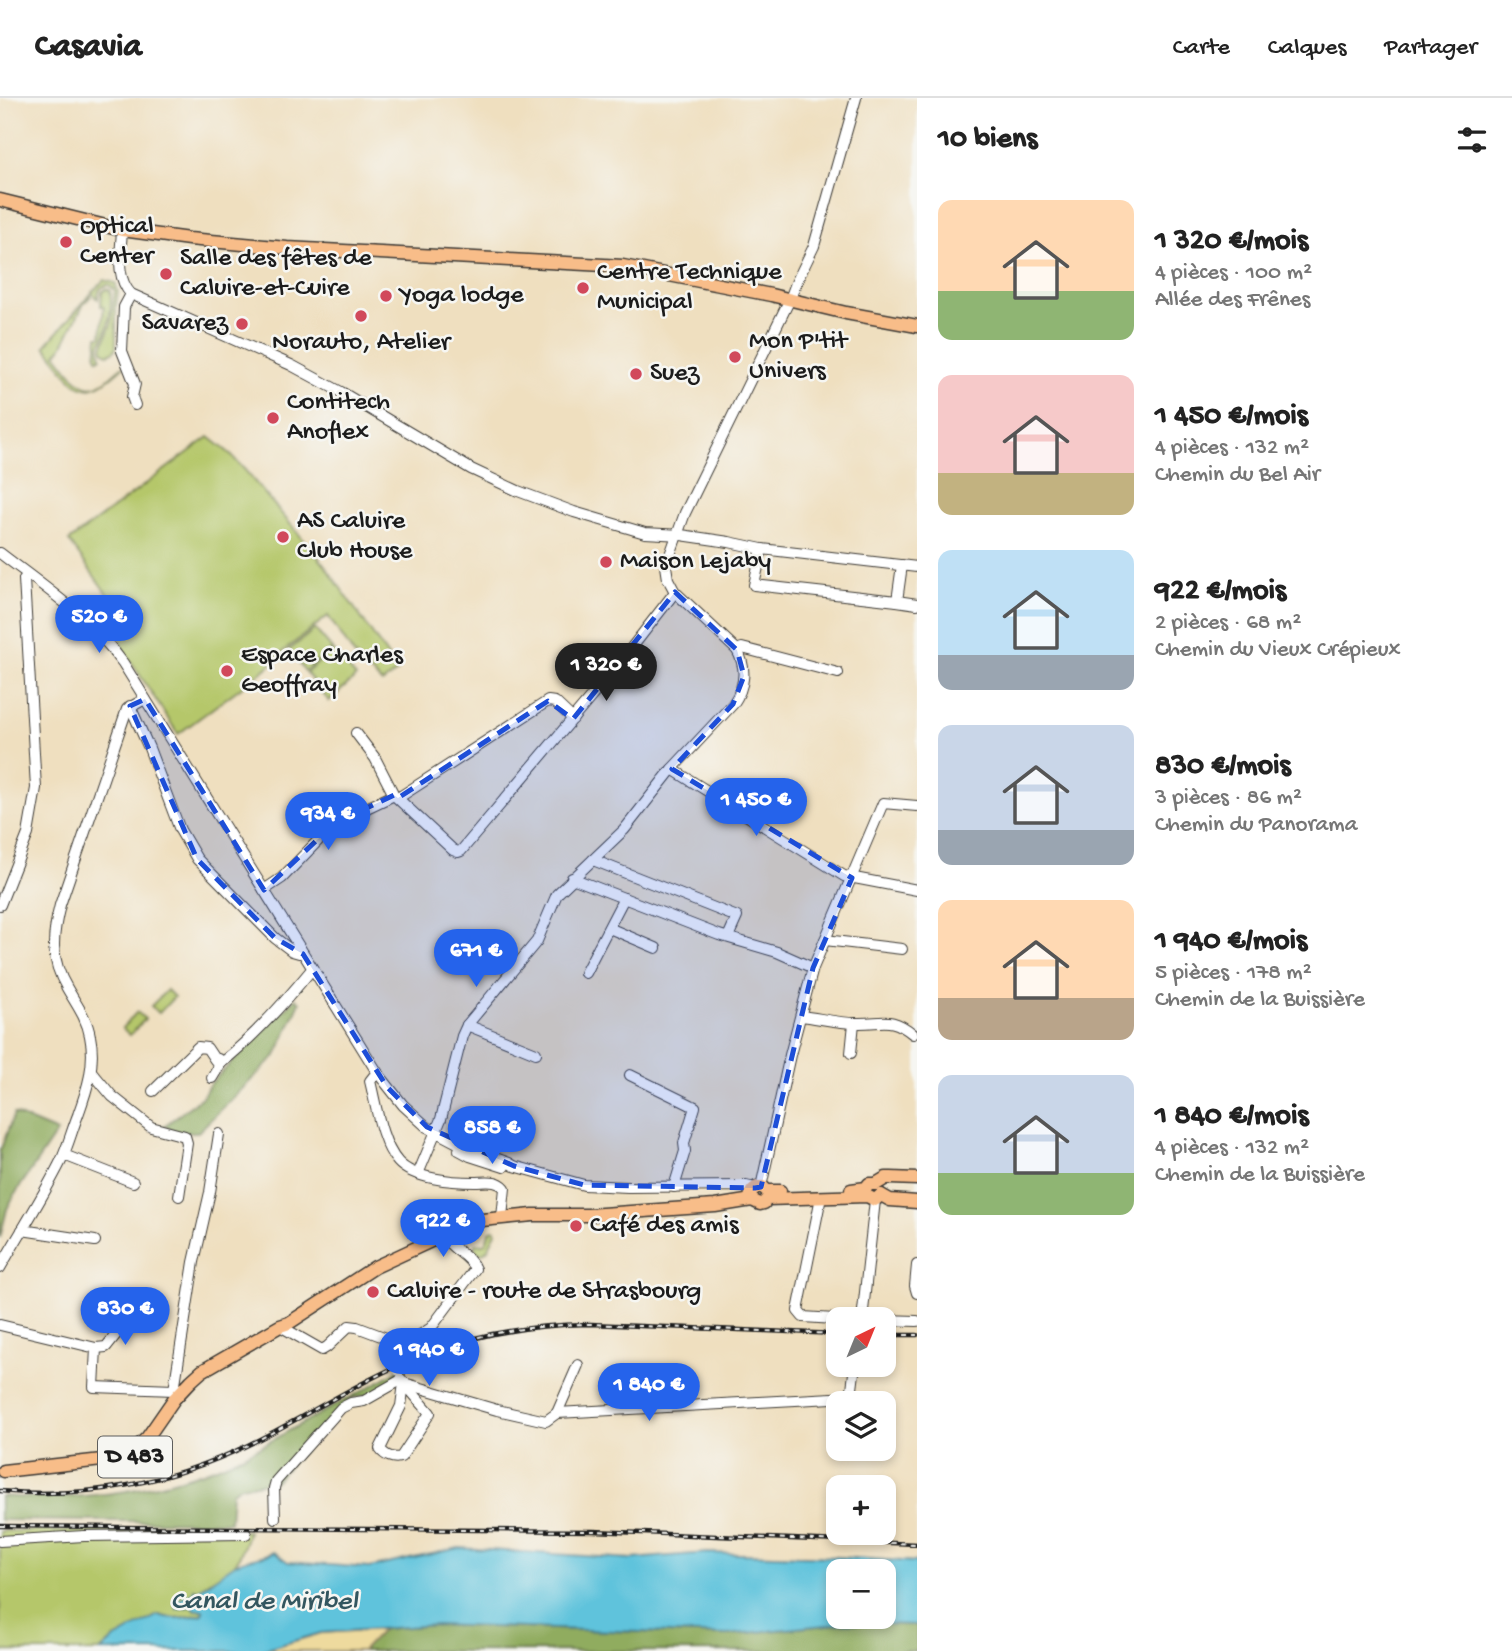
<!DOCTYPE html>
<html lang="fr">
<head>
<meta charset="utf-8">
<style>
	:root { --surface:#fff; --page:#f6f6f6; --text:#222; --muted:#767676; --line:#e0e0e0; --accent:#2563eb }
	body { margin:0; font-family:"Gochi Hand",sans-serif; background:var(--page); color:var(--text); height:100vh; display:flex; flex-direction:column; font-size:26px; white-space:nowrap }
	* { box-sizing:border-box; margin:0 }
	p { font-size:23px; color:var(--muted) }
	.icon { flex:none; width:38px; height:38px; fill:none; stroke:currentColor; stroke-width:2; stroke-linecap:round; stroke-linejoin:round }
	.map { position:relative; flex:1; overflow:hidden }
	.details { display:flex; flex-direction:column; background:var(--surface); width:595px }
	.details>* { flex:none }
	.needle { width:46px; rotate:43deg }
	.tools { position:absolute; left:826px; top:1209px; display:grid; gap:14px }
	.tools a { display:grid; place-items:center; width:70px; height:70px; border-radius:14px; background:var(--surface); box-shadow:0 4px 10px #0003; font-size:35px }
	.price { position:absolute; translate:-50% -60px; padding:0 16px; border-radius:24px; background:var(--accent); color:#fff; font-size:23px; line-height:46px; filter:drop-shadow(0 2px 4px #0008) }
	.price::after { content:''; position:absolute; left:50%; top:42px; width:21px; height:16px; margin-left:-10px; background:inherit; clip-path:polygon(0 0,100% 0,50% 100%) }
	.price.active { background:#222; color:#fff }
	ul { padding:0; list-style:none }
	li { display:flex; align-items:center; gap:21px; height:175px; padding:0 21px }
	li span { display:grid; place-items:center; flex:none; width:196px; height:140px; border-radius:14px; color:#555 }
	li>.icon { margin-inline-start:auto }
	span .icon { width:84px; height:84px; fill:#fffc; stroke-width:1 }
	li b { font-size:30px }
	h2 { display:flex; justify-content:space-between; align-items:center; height:84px; padding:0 21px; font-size:30px }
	header { display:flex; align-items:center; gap:42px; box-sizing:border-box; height:98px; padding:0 35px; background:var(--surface); border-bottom:2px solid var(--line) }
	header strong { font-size:33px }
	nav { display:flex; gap:38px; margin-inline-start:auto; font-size:24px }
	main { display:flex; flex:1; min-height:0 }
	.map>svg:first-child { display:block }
	.green { fill:#b5c76a; stroke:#687243; stroke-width:2 }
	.forest { fill:#90ac5e; stroke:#56643d; stroke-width:2 }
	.sand { fill:#eeda9e; stroke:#857b5d; stroke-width:2 }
	.water { fill:#5ec3dc; stroke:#3d707c; stroke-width:2; fill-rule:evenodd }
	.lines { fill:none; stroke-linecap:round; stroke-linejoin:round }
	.minor-casing { stroke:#3c3934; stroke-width:12 }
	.major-casing { stroke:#3c3934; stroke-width:15 }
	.minor { stroke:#fff; stroke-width:10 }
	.major { stroke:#f8bd89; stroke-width:12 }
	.rail-casing { stroke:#1c1c1c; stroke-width:4.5 }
	.rail { stroke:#f6f6f2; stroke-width:2; stroke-dasharray:5; stroke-linecap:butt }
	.minor-bridge-casing { stroke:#3c3934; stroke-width:12; stroke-linecap:butt }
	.minor-bridge { stroke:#fff; stroke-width:10 }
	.marked { fill:#1d4ed8; fill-opacity:0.2; stroke:#1d4ed8; stroke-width:5; stroke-dasharray:14 9; stroke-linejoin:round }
	.poi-dot { fill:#d1495b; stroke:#f6f6f2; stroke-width:2.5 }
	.labels { text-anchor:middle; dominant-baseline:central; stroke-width:5; stroke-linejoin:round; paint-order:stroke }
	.shield { fill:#f6f6f2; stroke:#5d5d5c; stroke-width:2 }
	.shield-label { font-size:24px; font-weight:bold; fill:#1c1c1c }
	.poi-label { font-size:26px; fill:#1c1c1c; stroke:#f6f6f2; text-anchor:start }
	.water-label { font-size:28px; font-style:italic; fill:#33565f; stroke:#f6f6f2 }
</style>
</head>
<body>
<header>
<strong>Casavia</strong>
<nav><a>Carte</a><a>Calques</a><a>Partager</a></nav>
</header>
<main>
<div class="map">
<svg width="917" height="1553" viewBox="0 0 917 1553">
	<rect width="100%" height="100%" fill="#f6f6f2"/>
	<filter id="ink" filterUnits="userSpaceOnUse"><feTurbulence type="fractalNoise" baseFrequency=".0143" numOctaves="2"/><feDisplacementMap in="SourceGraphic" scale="14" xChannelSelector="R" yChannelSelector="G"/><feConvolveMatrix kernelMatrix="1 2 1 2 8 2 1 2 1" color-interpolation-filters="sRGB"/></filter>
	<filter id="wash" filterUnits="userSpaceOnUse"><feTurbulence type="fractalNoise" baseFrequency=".00686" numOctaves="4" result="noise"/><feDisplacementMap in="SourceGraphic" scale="28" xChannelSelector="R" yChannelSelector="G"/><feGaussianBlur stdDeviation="1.57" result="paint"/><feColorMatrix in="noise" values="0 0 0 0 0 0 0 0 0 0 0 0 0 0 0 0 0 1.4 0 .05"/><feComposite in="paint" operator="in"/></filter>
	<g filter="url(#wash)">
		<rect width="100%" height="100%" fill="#efdfbf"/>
		<g class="green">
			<path d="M 104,182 L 115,185 L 118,193 L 116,209 L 116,250 L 113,254 L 108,256 L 104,254 L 102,250 L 111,226 L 115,192 L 109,187 C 100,188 98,193 98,201 L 95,199 L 92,194 Z"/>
			<path d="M 106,191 L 110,192 C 112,203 110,222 106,233 C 104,239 101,244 99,249 L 101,259 L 98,261 L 96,258 L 98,238 L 101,238 L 104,209 L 101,208 L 102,194 Z"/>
			<path d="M 91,196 L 91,198 L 84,205 L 61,251 L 56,256 C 68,270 82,299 103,285 C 110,280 118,271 124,268 C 79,310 76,286 45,248 Z"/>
			<polygon points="209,339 228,354 244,371 324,466 398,573 382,585 355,558 328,518 285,552 267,570 178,636 121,548 122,525 115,507 69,443"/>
			<polygon points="315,531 332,551 305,573 288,553"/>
			<polygon points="333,552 356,579 329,603 306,575"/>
			<polygon points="167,892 174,899 159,915 151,908"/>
			<polygon points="137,914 145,921 130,937 122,930"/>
			<polygon points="493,1131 495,1132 496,1134 488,1151 483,1155 478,1155 475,1152 475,1145 482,1146 486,1145 489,1134"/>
			<path d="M 0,1433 L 248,1433 C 247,1442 238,1465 231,1470 C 220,1478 206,1483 198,1494 L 195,1491 L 193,1495 L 187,1497 L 175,1505 L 177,1511 L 192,1508 L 196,1512 L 202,1512 L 204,1514 L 203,1516 C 187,1519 174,1522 158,1517 L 113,1542 L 100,1553 L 0,1553 Z"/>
		</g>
		<g class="forest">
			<polygon points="296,900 300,904 276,958 198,1034 177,1034 164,1028 202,999 209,987"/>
			<polygon points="14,1016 57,1034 15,1096 7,1111 0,1140 0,1053"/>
			<path d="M 403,1269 L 405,1273 C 395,1282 382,1294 369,1297 C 362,1298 357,1298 351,1301 L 275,1383 L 241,1388 L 232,1394 L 230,1424 L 0,1422 L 0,1398 C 83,1404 169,1393 244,1357 C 267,1346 288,1333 310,1321 C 341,1304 373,1288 403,1269 Z"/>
			<polygon points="846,1525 917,1527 917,1553 362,1553 383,1531 436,1527 727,1537"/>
		</g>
		<polygon class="sand" points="383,1531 362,1553 260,1553 321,1535"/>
		<path class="water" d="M 459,1450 L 632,1461 L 707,1455 L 837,1459 L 917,1464 L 917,1527 L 846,1525 L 727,1537 L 436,1527 L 321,1535 L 260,1553 L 101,1553 L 113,1542 L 158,1517 C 174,1523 187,1519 203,1516 L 203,1512 L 196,1512 L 192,1508 L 177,1511 L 175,1505 L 187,1497 L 193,1495 L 194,1491 L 198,1494 L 201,1490 C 213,1484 223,1473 235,1466 C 247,1459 262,1460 274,1454 L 288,1464 L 369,1470 ZM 838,1474 L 884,1474 L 884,1519 L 838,1519 Z"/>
	</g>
	<g filter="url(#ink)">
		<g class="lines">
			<defs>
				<g id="minor">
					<path d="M 122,132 C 121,154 115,179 131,196 L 291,267 L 341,294 L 471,371 L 518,393 L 574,414 L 645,435 L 681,437 L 729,444 L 762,451 L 917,469"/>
					<polyline points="131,196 124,209 122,253 135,286 132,299 135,307"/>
					<polyline points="762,451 754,487 897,503 902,467"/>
					<path d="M 0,455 C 43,488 91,520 123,565 L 377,974 L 403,1007 L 427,1029 L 467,1050 L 509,1065 L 514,1068 L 584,1087 L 628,1089 L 746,1088 L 755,1090"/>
					<polyline points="897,503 917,506"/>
					<polyline points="737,552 742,550 838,575"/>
					<polyline points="130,608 149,650 180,732 197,761 275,840 292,853 299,855 302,854"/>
					<polyline points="356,635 375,660 394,697"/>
					<polyline points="672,671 844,778 917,792"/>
					<polyline points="398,700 548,603 555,604 573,621"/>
					<polyline points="593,762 737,819 728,839"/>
					<polyline points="572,780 719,837 777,854 813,870"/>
					<polyline points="264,792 282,780 335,725 394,697 453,752 458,754 461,753 619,566 675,494"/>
					<polyline points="0,807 28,736 36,690 24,481 28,477"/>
					<polyline points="609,830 656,850"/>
					<polyline points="825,842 902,851"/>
					<polyline points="585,875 624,800"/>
					<path d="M 801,918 C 819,920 838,925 856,925 C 883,926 890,917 913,936"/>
					<polyline points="467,927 536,955"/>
					<polyline points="851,955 854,925"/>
					<path d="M 221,965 C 255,938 285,904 312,871"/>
					<polyline points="91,973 112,998 151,1029 185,1038 187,1045 179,1098"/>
					<path d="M 377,974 L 370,983 C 376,1007 381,1045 398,1064 C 413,1081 453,1084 475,1084 C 486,1084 497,1081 505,1090 L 502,1119"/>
					<polyline points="630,977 695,1009 684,1045 685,1053 674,1089"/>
					<polyline points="212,980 221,965 218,961"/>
					<polyline points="153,993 198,949 207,950 215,962"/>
					<polyline points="459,1052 470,1058 504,1069"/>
					<polyline points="64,1057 133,1084"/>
					<path d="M 418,1076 L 441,1021 L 462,938 L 467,927 L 537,843 L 557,796 L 624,732 L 672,671 L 733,606 C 745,589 747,570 737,552 L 675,494 L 668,481 L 666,468 L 685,415 L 790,201 L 796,185 L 814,148 L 856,0"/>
					<polyline points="761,1089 790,957 813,870 883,705 917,708"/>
					<polyline points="821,1099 798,1213 803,1219 851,1222"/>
					<polyline points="22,1132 95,1143"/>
					<polyline points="917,1167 915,1188 917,1195"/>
					<path d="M 0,1170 C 20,1135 43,1099 61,1063 C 68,1048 72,1032 78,1017 C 87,992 96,966 90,938 C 87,920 76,906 67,890 C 50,861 52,838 60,807 L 127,611 L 145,601"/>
					<polyline points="862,1222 875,1102"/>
					<polyline points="884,1222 917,1223"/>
					<polyline points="0,1227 96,1250 94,1289 174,1292 178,1295"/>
					<polyline points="280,1228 322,1252 327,1249 349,1228 357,1229 405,1247"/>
					<polyline points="96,1250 106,1249 118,1234 142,1217"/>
					<path d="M 401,1259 L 405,1247 L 431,1230 L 475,1171 C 470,1157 451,1152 444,1138"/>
					<path d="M 401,1281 L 404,1285 L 401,1308 L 380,1351 C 385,1358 393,1361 401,1359 L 430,1315 L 405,1286"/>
					<polyline points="404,1285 497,1312 546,1323 557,1315 851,1299 855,1267"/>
					<polyline points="174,1292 194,1164 210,1094 219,1036"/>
					<polyline points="557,1315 578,1267"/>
					<polyline points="275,1420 274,1390 276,1383 341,1310 351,1305 364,1303 401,1282"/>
					<polyline points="0,1443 84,1438 246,1436"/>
				</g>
				<g id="major">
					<polyline points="0,102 122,132 189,141 287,150 623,168 771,197 846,215 917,228"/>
					<polyline points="851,1092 866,1090 869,1086 876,1086 886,1080 891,1080 917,1081"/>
					<polyline points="881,1097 890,1102 917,1104"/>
					<path d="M 752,1102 C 749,1097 751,1092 757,1089 L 763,1089 L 767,1093 L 780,1093"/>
					<polyline points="3,1373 111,1361 133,1353 147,1340 174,1301 191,1283 202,1273 280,1228 289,1225 375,1169 431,1143 482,1122 533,1117 588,1117 715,1108 752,1102 760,1106 764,1105 767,1101 867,1098 875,1102 881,1097"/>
				</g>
			</defs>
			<use href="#minor" class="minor-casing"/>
			<use href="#major" class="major-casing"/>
			<use href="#minor" class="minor"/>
			<use href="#major" class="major"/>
			<defs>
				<g id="rail">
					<polyline points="884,1237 917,1237"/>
					<path d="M 0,1393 C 84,1401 172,1385 248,1347 C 307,1318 362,1281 423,1257 C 476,1235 533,1227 590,1226 L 838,1236"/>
					<polyline points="0,1428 593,1433 917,1446"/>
				</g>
			</defs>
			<use href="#rail" class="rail-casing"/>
			<use href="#rail" class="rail"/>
			<defs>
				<polyline id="minor-bridge" points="399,1273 401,1259"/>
			</defs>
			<use href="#minor-bridge" class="minor-bridge-casing"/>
			<use href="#minor-bridge" class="minor-bridge"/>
		</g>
	</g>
	<path class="marked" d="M 675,494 L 737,552 L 744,578 L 733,606 L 672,671 L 852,780 L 813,870 L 761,1089 L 755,1090 L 584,1087 L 514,1068 L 427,1029 L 387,989 L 303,856 L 275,840 L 197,761 L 130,608 L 145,601 L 264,792 L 335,725 L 394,697 L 398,700 L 548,603 L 573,621 Z"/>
	<g class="poi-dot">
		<circle cx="66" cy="144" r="7"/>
		<circle cx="166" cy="176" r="7"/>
		<circle cx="583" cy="190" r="7"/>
		<circle cx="386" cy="198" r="7"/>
		<circle cx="361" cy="218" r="7"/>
		<circle cx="242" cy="226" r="7"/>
		<circle cx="735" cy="259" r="7"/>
		<circle cx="636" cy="276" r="7"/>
		<circle cx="273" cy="320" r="7"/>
		<circle cx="283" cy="439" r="7"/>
		<circle cx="606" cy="464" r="7"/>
		<circle cx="227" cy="573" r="7"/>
		<circle cx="576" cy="1128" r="7"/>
		<circle cx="373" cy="1194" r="7"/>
	</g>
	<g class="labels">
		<rect class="shield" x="98" y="1338.5" width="74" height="41" rx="5"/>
		<g class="shield-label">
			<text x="135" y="1359">D 483</text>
		</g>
		<g class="poi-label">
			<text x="80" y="129">Optical<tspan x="80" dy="30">Center</tspan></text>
			<text x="180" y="161">Salle des fêtes de<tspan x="180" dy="30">Caluire-et-Cuire</tspan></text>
			<text x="597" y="175">Centre Technique<tspan x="597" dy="30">Municipal</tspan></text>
			<text x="400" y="198">Yoga lodge</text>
			<text x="228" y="226" text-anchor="end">Savarez</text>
			<text x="749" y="244">Mon P'tit<tspan x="749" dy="30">Univers</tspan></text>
			<text x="361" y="245" text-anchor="middle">Norauto, Atelier</text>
			<text x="650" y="276">Suez</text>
			<text x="287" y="305">Contitech<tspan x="287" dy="30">Anoflex</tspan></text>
			<text x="297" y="424">AS Caluire<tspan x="297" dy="30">Club House</tspan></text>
			<text x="620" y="464">Maison Lejaby</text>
			<text x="241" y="558">Espace Charles<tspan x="241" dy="30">Geoffray</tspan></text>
			<text x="590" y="1128">Café des amis</text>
			<text x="387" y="1194">Caluire - route de Strasbourg</text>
		</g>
		<g class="water-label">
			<text x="264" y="1504">Canal de Miribel</text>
		</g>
	</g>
</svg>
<div class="tools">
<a><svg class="needle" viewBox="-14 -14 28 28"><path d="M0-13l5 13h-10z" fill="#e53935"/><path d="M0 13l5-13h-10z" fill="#767676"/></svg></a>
<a><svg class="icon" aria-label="layers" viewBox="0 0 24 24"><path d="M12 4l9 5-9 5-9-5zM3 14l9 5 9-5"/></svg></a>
<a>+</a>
<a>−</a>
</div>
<b class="price" style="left:99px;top:557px">520 €</b>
<b class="price active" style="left:606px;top:605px">1 320 €</b>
<b class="price" style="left:756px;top:740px">1 450 €</b>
<b class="price" style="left:328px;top:754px">934 €</b>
<b class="price" style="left:476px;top:891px">671 €</b>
<b class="price" style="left:492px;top:1068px">858 €</b>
<b class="price" style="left:443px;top:1161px">922 €</b>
<b class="price" style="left:125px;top:1249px">830 €</b>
<b class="price" style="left:429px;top:1290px">1 940 €</b>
<b class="price" style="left:649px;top:1325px">1 840 €</b>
</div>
<section class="details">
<h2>10 biens<svg class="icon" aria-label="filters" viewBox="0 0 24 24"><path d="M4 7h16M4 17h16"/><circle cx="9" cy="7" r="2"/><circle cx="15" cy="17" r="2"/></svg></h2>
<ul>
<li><span style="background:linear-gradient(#ffd9b3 65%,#8fb573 0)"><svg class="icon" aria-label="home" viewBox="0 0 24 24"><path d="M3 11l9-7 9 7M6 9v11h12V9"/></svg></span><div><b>1 320 €/mois</b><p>4 pièces · 100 m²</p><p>Allée des Frênes</p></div></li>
<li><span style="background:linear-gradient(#f6c9c9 70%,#c2b280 0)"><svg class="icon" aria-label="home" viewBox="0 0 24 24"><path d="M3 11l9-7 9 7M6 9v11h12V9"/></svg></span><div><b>1 450 €/mois</b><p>4 pièces · 132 m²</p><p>Chemin du Bel Air</p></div></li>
<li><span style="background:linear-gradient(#bfe0f5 75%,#9aa5b1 0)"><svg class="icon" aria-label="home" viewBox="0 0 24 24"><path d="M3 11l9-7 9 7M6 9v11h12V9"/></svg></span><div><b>922 €/mois</b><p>2 pièces · 68 m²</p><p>Chemin du Vieux Crépieux</p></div></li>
<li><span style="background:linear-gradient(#c9d6e8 75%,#9aa5b1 0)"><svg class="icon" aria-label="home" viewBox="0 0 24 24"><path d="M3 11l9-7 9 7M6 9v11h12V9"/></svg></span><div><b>830 €/mois</b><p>3 pièces · 86 m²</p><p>Chemin du Panorama</p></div></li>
<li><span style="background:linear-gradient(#ffd9b3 70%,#b9a48a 0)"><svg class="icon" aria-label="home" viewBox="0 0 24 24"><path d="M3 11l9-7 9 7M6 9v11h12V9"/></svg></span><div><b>1 940 €/mois</b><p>5 pièces · 178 m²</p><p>Chemin de la Buissière</p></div></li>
<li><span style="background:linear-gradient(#c9d6e8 70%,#8fb573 0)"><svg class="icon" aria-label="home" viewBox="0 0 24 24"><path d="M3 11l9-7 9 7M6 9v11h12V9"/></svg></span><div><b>1 840 €/mois</b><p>4 pièces · 132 m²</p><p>Chemin de la Buissière</p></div></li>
</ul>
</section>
</main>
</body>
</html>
